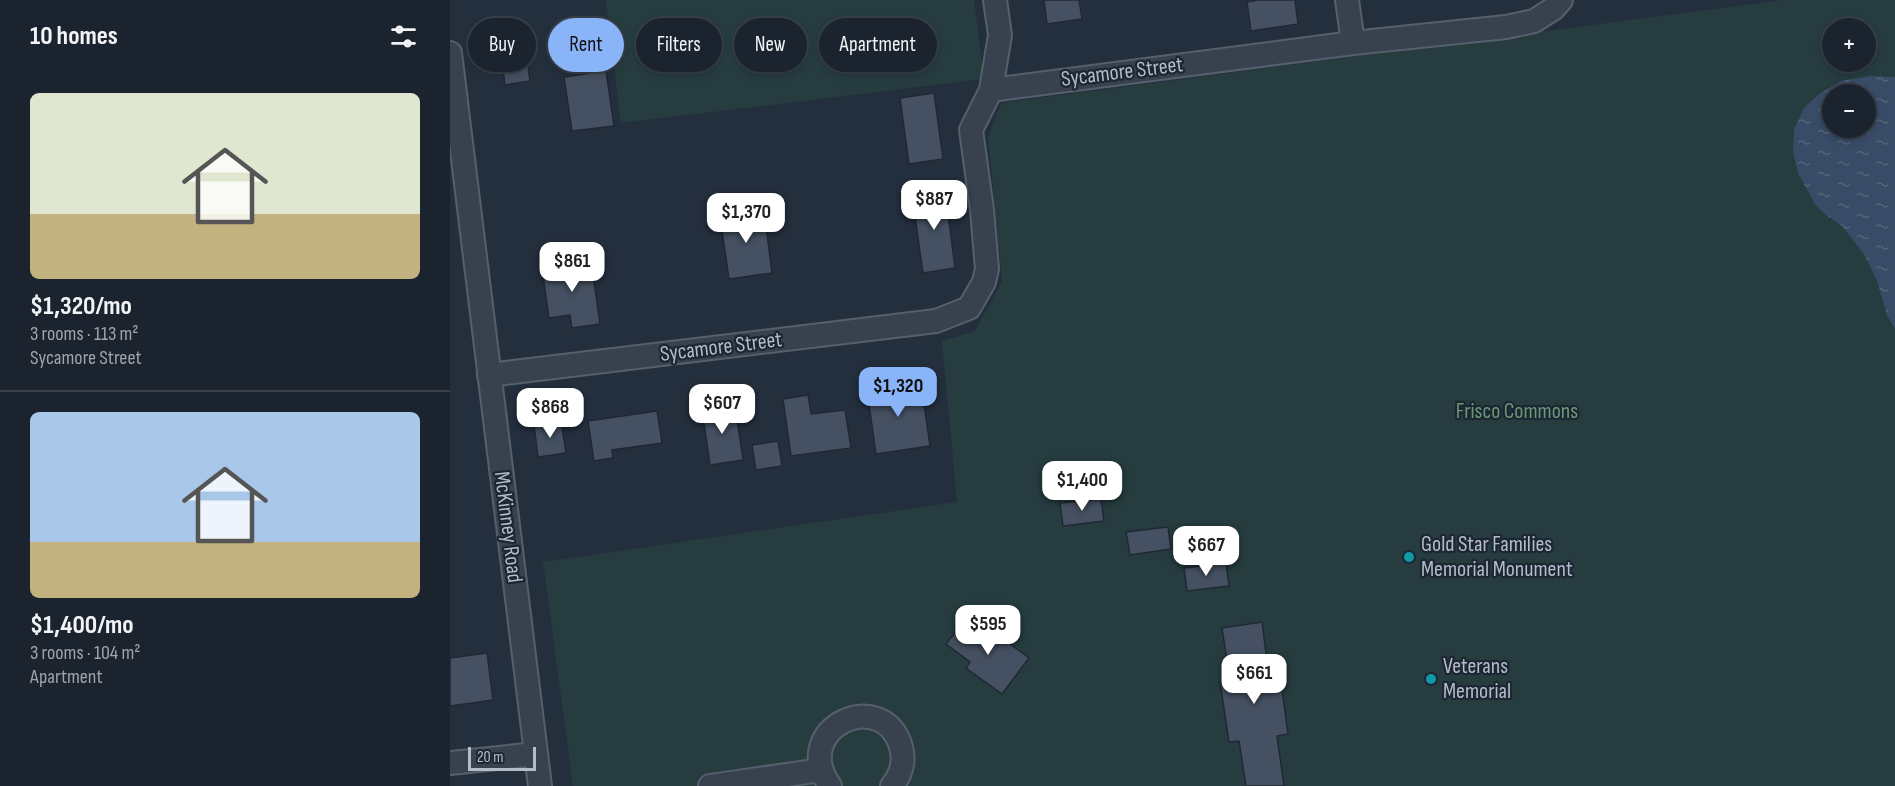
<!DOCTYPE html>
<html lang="en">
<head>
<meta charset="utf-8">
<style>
	:root { --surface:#1b232e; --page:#242b36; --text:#f1f3f6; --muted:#a0a4aa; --line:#39404a; --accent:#8ab4f8 }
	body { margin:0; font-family:"Sofia Sans Condensed",sans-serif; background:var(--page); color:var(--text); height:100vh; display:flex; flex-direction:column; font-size:22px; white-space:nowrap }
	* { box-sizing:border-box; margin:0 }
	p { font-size:20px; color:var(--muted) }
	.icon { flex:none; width:33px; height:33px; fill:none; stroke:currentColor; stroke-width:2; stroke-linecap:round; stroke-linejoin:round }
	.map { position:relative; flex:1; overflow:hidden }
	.drawer { display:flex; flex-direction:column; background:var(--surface); width:450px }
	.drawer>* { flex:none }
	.banner { position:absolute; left:18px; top:18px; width:570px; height:54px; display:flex; gap:12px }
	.buttons { position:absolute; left:1372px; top:18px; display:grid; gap:12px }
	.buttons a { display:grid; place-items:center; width:54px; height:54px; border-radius:50%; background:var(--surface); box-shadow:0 3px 9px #0003,0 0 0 2px var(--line); font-size:30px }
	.scale { position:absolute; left:18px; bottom:15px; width:68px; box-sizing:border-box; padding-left:6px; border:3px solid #b4bcc9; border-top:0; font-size:16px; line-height:21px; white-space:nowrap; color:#b4bcc9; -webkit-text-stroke:4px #1d2633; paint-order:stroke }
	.price { position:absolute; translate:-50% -51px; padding:0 14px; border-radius:12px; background:#fff; color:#222; font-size:20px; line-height:39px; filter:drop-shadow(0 2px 3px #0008) }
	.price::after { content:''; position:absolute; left:50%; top:36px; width:18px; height:14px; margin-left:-9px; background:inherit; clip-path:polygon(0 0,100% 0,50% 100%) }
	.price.selected { background:var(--accent); color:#111 }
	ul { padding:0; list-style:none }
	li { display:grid; align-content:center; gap:12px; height:318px; padding:0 30px }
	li+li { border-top:2px solid var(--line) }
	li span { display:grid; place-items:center; height:186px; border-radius:9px; color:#555 }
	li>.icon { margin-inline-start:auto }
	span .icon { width:108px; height:108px; fill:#fffc; stroke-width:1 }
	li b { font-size:26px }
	h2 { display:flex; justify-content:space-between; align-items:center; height:72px; padding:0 30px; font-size:26px }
	.pill { padding:0 21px; border-radius:27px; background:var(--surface); box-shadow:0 3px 9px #0003,0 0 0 2px var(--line); font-size:21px; line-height:54px }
	.pill.selected { background:var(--accent); color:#111 }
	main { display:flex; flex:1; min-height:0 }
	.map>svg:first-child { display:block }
	.green { fill:#263c3f; fill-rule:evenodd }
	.water { fill:url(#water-ripples); fill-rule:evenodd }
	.building { fill:#455162; stroke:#1f2835; stroke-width:1.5 }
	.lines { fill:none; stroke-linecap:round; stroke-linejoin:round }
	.minor-casing { stroke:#565f6c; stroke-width:26 }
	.minor { stroke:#38414e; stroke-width:22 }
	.culture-dot { fill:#0f9aa8; stroke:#1d2633; stroke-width:2 }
	.labels { text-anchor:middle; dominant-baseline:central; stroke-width:4.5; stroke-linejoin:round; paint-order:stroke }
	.street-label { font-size:22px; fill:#b4bcc9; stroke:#1d2633 }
	.park-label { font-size:22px; fill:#6b9a76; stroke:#1d2633 }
	.poi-label { font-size:22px; fill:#b4bcc9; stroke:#1d2633; text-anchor:start }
</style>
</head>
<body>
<main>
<section class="drawer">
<h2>10 homes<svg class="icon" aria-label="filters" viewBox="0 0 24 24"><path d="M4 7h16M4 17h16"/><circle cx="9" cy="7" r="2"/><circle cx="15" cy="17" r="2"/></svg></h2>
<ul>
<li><span style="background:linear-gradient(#dfe7d0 65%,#c2b280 0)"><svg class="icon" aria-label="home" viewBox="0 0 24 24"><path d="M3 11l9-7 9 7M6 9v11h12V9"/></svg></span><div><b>$1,320/mo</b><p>3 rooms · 113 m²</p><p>Sycamore Street</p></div></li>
<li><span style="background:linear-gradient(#a9c7e8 70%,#c2b280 0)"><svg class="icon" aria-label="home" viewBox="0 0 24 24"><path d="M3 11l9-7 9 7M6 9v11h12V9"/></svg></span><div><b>$1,400/mo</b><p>3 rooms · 104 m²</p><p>Apartment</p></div></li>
</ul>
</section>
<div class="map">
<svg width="1445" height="786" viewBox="0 0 1445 786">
	<defs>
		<pattern id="water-ripples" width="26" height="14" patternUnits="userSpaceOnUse" patternTransform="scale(1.5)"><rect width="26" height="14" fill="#394c67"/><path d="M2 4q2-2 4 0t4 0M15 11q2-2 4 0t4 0" fill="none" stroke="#53647b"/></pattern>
	</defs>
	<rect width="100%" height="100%" fill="#242f3e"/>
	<g class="green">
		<polygon points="156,0 524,0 534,79 171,123"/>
		<path d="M 1331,0 L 1445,0 L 1445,786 L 123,786 L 93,562 L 507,502 L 492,341 L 525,331 L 552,281 L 538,137 L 551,103 ZM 1383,28 L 1416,28 L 1416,62 L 1383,62 ZM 1383,94 L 1416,94 L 1416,128 L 1383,128 Z"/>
	</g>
	<path class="water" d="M 1420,76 L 1445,77 L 1445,329 L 1437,315 L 1427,281 L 1414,254 L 1392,226 L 1376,215 L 1365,204 L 1348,173 L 1343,152 L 1344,129 L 1354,108 L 1369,94 L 1391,81 ZM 1383,94 L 1416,94 L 1416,128 L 1383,128 Z"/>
	<g class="building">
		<polygon points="594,0 629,0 632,19 597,24"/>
		<polygon points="808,0 845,0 848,24 801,31 797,2"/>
		<polygon points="73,31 80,81 55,85 48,35"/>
		<polygon points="156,71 164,126 122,131 114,77"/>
		<polygon points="484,93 493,159 459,164 450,98"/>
		<polygon points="495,190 505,268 473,273 462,195"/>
		<polygon points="314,210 322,273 279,279 270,216"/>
		<polygon points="141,261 150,324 122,328 120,315 99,318 92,268"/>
		<polygon points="471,383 480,446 426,454 417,390"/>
		<polygon points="358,395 361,414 395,410 401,448 341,456 333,399"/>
		<polygon points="285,405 293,460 260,465 252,409"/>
		<polygon points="207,411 212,443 162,450 163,458 144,461 138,421"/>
		<polygon points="111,421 116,453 88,457 84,425"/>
		<polygon points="328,441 332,466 306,470 302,445"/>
		<polygon points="651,499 654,521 613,526 610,503"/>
		<polygon points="718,527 721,549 680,555 676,532"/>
		<polygon points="776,563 779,586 737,591 734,568"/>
		<polygon points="516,619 540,637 544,632 579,658 552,694 516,668 520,662 496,644"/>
		<polygon points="812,622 819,676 830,674 838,734 827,736 834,786 796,786 789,741 779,742 770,682 780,680 772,628"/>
		<polygon points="37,653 43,700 0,706 0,658"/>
	</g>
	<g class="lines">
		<defs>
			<g id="minor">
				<polyline points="897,0 903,43"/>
				<polyline points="0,53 90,786"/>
				<polyline points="541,90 550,35 545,0"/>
				<polyline points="39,375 486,321 519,308 534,282 537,269 532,210 521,130 541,90 903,43 1056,27 1084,21 1103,9 1111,0"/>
				<polyline points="0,763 86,754"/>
				<polyline points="260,786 371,770"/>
				<path d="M 380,786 C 339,728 433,685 451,747 C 455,761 451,775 442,786"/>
			</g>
		</defs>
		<use href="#minor" class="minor-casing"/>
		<use href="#minor" class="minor"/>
	</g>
	<g class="culture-dot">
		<circle cx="959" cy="557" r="6"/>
		<circle cx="981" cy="679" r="6"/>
	</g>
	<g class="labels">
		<g class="street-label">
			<text transform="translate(672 72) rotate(-7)">Sycamore Street</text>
			<text transform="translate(271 347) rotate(-7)">Sycamore Street</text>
			<text transform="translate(58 527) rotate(83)">McKinney Road</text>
		</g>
		<g class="park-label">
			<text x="1067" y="411">Frisco Commons</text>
		</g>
		<g class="poi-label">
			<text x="971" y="544">Gold Star Families<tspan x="971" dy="25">Memorial Monument</tspan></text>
			<text x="993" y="666">Veterans<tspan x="993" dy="25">Memorial</tspan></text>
		</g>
	</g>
</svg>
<div class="buttons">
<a>+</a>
<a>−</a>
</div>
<div class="scale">20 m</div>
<b class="price" style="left:484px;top:231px">$887</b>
<b class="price" style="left:296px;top:244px">$1,370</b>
<b class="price" style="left:122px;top:293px">$861</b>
<b class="price selected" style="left:448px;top:418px">$1,320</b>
<b class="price" style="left:272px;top:435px">$607</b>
<b class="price" style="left:100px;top:439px">$868</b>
<b class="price" style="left:632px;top:512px">$1,400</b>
<b class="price" style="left:756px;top:577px">$667</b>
<b class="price" style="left:538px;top:656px">$595</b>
<b class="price" style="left:804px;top:705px">$661</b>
<div class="banner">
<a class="pill">Buy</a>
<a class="pill selected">Rent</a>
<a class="pill">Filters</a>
<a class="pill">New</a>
<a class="pill">Apartment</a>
</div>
</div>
</main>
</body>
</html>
